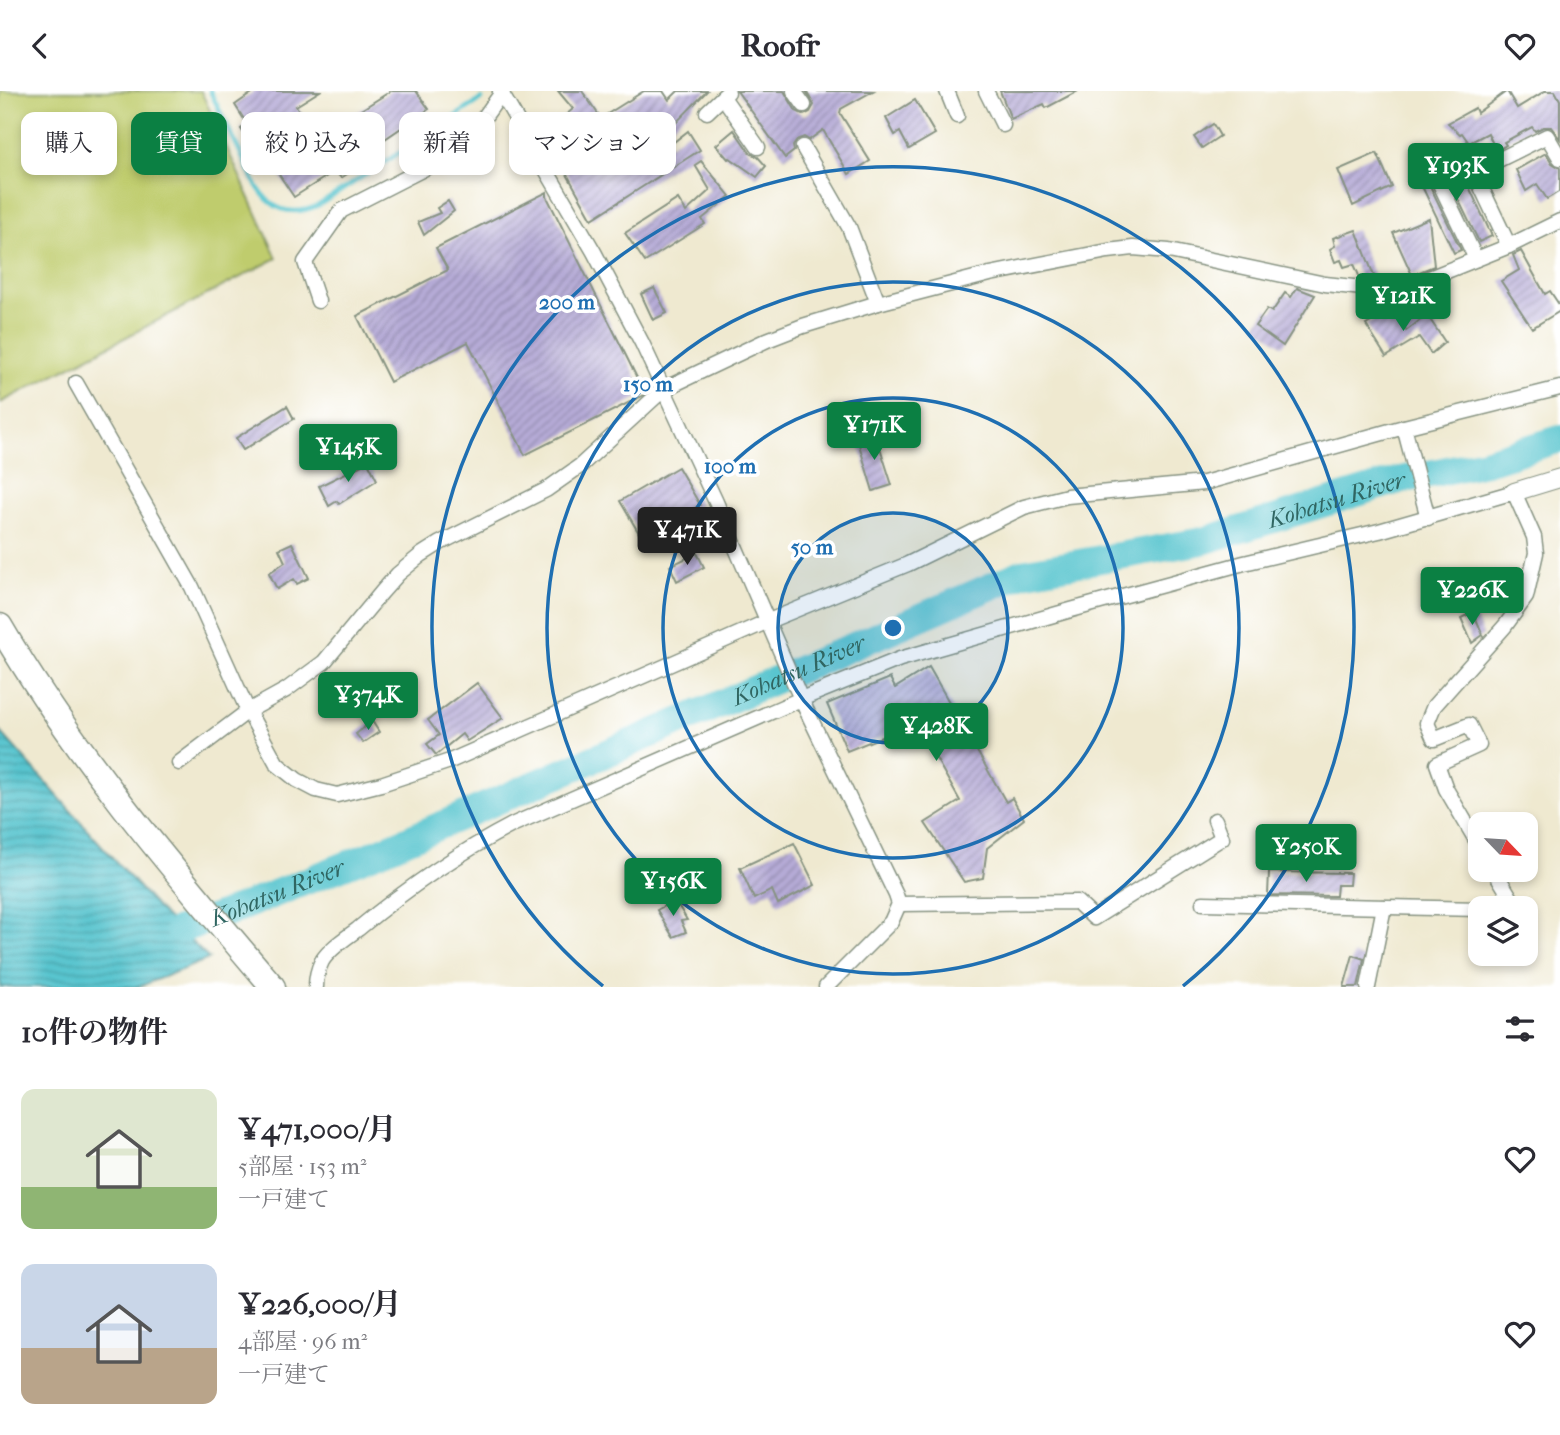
<!DOCTYPE html>
<html lang="ja">
<head>
<meta charset="utf-8">
<style>
	:root { --surface:#fff; --page:#f7f7f7; --text:#2b2b33; --muted:#7c7c81; --accent:#0b8043 }
	body { margin:0; font-family:"IM FELL French Canon","Noto Serif JP",serif; background:var(--page); color:var(--text); height:100vh; display:flex; flex-direction:column; font-size:26px; white-space:nowrap }
	* { box-sizing:border-box; margin:0 }
	p { font-size:23px; color:var(--muted) }
	.icon { flex:none; width:38px; height:38px; fill:none; stroke:currentColor; stroke-width:2; stroke-linecap:round; stroke-linejoin:round }
	.map { position:relative; height:896px; overflow:hidden }
	.side { display:flex; flex-direction:column; background:var(--surface); flex:1 }
	.side>* { flex:none }
	.guide { position:absolute; left:21px; top:21px; width:700px; height:63px; display:flex; gap:14px }
	.needle { width:46px; rotate:115deg }
	.controls { position:absolute; left:1468px; top:721px; display:grid; gap:14px }
	.controls a { display:grid; place-items:center; width:70px; height:70px; border-radius:14px; background:var(--surface); box-shadow:0 4px 10px #0003; font-size:35px }
	.price { position:absolute; translate:-50% -60px; padding:0 16px; border-radius:7px; background:var(--accent); color:#fff; font-size:23px; line-height:46px; filter:drop-shadow(0 2px 4px #0008) }
	.price::after { content:''; position:absolute; left:50%; top:42px; width:21px; height:16px; margin-left:-10px; background:inherit; clip-path:polygon(0 0,100% 0,50% 100%) }
	.price.current { background:#222; color:#fff }
	ul { padding:0; list-style:none }
	li { display:flex; align-items:center; gap:21px; height:175px; padding:0 21px }
	li span { display:grid; place-items:center; flex:none; width:196px; height:140px; border-radius:14px; color:#555 }
	li>.icon { margin-inline-start:auto }
	span .icon { width:84px; height:84px; fill:#fffc; stroke-width:1 }
	li b { font-size:30px }
	h2 { display:flex; justify-content:space-between; align-items:center; height:84px; padding:0 21px; font-size:30px }
	.tag { padding:0 24px; border-radius:14px; background:var(--surface); box-shadow:0 4px 10px #0003; font-size:24px; line-height:63px }
	.tag.current { background:var(--accent); color:#fff }
	header { display:flex; justify-content:space-between; align-items:center; height:91px; padding:0 21px; background:var(--surface); font-size:32px; font-weight:700 }
	.map>svg:first-child { display:block }
	.pitch { fill:#bfcc6d; stroke:#6f8450; stroke-width:2 }
	.water { fill:url(#water-rules); stroke:#3c8182; stroke-width:2 }
	.lines { fill:none; stroke-linecap:round; stroke-linejoin:round }
	.stream { stroke:#58c5cf; stroke-width:4.5 }
	.river { stroke:#58c5cf; stroke-width:28 }
	.building { fill:url(#building-hatch) }
	.minor-casing { stroke:#879382; stroke-width:17 }
	.tertiary-casing { stroke:#879382; stroke-width:20 }
	.trunk-casing { stroke:#879382; stroke-width:27 }
	.minor { stroke:#fff; stroke-width:14 }
	.tertiary { stroke:#fff; stroke-width:18 }
	.trunk { stroke:#fff; stroke-width:24 }
	.ring { fill:none; stroke:#1f6fb2; stroke-width:3.5 }
	.labels { text-anchor:middle; dominant-baseline:central; stroke-width:7; stroke-linejoin:round; paint-order:stroke }
	.water-label { font-size:24px; font-style:italic; fill:#306662; stroke:#fff }
	.centre { fill:#1f6fb2; stroke:#fff; stroke-width:3.5 }
	.ring-label { font-size:21px; text-anchor:middle; font-weight:bold; fill:#1f6fb2; stroke:#fff; stroke-width:7; stroke-linejoin:round; paint-order:stroke }
</style>
</head>
<body>
<header><svg class="icon" aria-label="back" viewBox="0 0 24 24"><path d="M15 5l-7 7 7 7"/></svg>Roofr<svg class="icon" aria-label="heart" viewBox="0 0 24 24"><path d="M12 20l-8-8c-3-5 5-10 8-4 3-6 11-1 8 4z"/></svg></header>
<div class="map">
<svg width="1560" height="896" viewBox="0 0 1560 896">
	<defs>
		<pattern id="water-rules" width="6" height="5" patternUnits="userSpaceOnUse" patternTransform="scale(1.75)"><rect width="6" height="5" fill="#58c5cf"/><path d="M0 2.5h6" fill="none" stroke="#48a1a9"/></pattern>
		<pattern id="building-hatch" width="6" height="6" patternUnits="userSpaceOnUse" patternTransform="scale(1.75)"><rect width="6" height="6" fill="#b6abd7"/><path d="M-1 1l2-2M0 6l6-6M5 7l2-2" fill="none" stroke="#938caf"/></pattern>
	</defs>
	<rect width="100%" height="100%" fill="#fff"/>
	<filter id="ink" filterUnits="userSpaceOnUse"><feTurbulence type="fractalNoise" baseFrequency=".0143" numOctaves="2"/><feDisplacementMap in="SourceGraphic" scale="14" xChannelSelector="R" yChannelSelector="G"/><feConvolveMatrix kernelMatrix="1 2 1 2 8 2 1 2 1" color-interpolation-filters="sRGB"/></filter>
	<filter id="wash" filterUnits="userSpaceOnUse"><feTurbulence type="fractalNoise" baseFrequency=".00686" numOctaves="4" result="noise"/><feDisplacementMap in="SourceGraphic" scale="28" xChannelSelector="R" yChannelSelector="G"/><feGaussianBlur stdDeviation="1.57" result="paint"/><feColorMatrix in="noise" values="0 0 0 0 0 0 0 0 0 0 0 0 0 0 0 0 0 1.4 0 .05"/><feComposite in="paint" operator="in"/></filter>
	<g filter="url(#wash)">
		<rect width="100%" height="100%" fill="#efe9d0"/>
		<polygon class="pitch" points="0,0 201,0 277,167 0,312"/>
		<polygon class="water" points="0,640 158,818 209,868 138,896 0,896"/>
		<g class="lines">
			<path class="stream" d="M 210,0 C 220,20 229,39 239,59 C 256,95 270,136 319,114 L 482,8"/>
			<path class="river" id="s1" d="M 179,839 L 217,826 L 386,758 L 1022,482 L 1203,450 L 1396,390 L 1485,371 L 1560,348"/>
		</g>
		<g id="blocks">
			<g class="building">
				<polygon points="255,0 320,0 296,15 318,46 391,0 416,0 429,18 357,67 361,74 341,87 335,80 294,106 264,61 259,65 241,38 247,33 235,14"/>
				<polygon points="558,0 582,0 601,27 644,0 663,0 669,9 678,0 707,0 663,45 670,54 688,40 700,59 592,128 553,58 564,51 553,35 573,18"/>
				<polygon points="737,0 784,0 796,20 804,24 810,21 814,14 806,0 873,0 841,18 840,22 870,70 849,83 823,39 809,49 804,46 798,48 793,55 794,60 785,67"/>
				<polygon points="1000,0 1078,0 1046,17 1044,13 1011,28"/>
				<polygon points="1507,0 1517,17 1545,0 1555,0 1560,9 1560,48 1551,36 1543,36 1535,40 1532,36 1504,51 1506,54 1496,60 1488,42 1469,52 1462,42 1460,43 1448,32 1475,17 1477,22"/>
				<polygon points="915,9 935,43 909,58 900,41 895,44 886,27"/>
				<polygon points="1213,33 1220,45 1202,57 1194,46"/>
				<polygon points="734,39 750,62 758,66 766,75 757,86 730,67 728,68 716,54"/>
				<polygon points="1377,62 1392,96 1353,115 1338,79"/>
				<polygon points="1546,62 1552,72 1560,77 1560,100 1547,108 1537,93 1526,100 1516,79"/>
				<polygon points="701,70 730,105 702,128 705,133 645,171 625,142 678,108 686,121 710,99 695,74"/>
				<polygon points="1457,70 1492,145 1479,151 1449,89 1445,85 1436,84 1432,88 1431,97 1461,159 1454,162 1418,87"/>
				<polygon points="547,101 547,106 641,295 644,304 525,364 468,251 390,291 357,225 448,179 436,157"/>
				<polygon points="448,110 454,120 424,144 418,131 440,122 437,117"/>
				<polygon points="1429,127 1434,175 1412,184 1393,142"/>
				<polygon points="1356,139 1374,185 1366,188 1360,187 1354,173 1344,176 1341,169 1335,171 1330,158 1335,155 1333,147"/>
				<polygon points="1521,160 1545,203 1550,200 1560,215 1560,220 1532,237 1501,190 1519,179 1513,164"/>
				<polygon points="654,197 667,222 653,229 641,203"/>
				<polygon points="1297,197 1315,204 1283,255 1255,235 1267,218 1272,221 1285,202 1291,206"/>
				<polygon points="1393,218 1406,240 1427,224 1445,251 1431,263 1419,246 1386,266 1366,234"/>
				<polygon points="287,315 294,328 243,359 236,347"/>
				<polygon points="875,341 892,394 873,400 857,347"/>
				<polygon points="368,371 377,389 339,413 337,410 329,415 319,395"/>
				<polygon points="678,376 700,414 643,449 620,410"/>
				<polygon points="292,452 309,487 297,493 294,488 277,498 269,482 285,471 279,458"/>
				<polygon points="697,462 704,476 677,490 670,475"/>
				<polygon points="1473,521 1483,544 1472,552 1461,527"/>
				<polygon points="929,576 1006,711 1012,707 1024,728 987,757 983,787 964,791 925,732 960,710 916,632 847,660 827,613 890,587 895,597"/>
				<polygon points="477,592 503,627 467,650 462,643 436,664 427,653 439,644 428,629"/>
				<polygon points="372,630 379,641 363,652 356,643"/>
				<polygon points="794,752 815,794 778,813 772,799 754,808 740,777"/>
				<polygon points="1269,781 1350,782 1349,794 1337,794 1336,805 1268,804"/>
				<polygon points="675,809 687,829 681,830 686,841 673,846 657,819"/>
				<polygon points="1353,864 1364,868 1358,896 1344,896"/>
			</g>
		</g>
	</g>
	<g filter="url(#ink)">
		<use href="#blocks" fill-opacity="0" stroke="#879382" stroke-width="2"/>
		<g class="lines">
			<defs>
				<g id="minor">
					<polyline points="500,0 594,161 642,252 716,411 801,608 896,804 899,813 891,831 826,896"/>
					<polyline points="794,0 804,14"/>
					<polyline points="947,0 957,25"/>
					<polyline points="986,0 1003,34"/>
					<polyline points="723,6 758,56"/>
					<polyline points="707,21 728,1"/>
					<polyline points="803,56 849,136 878,212"/>
					<polyline points="1440,93 1476,168"/>
					<polyline points="1509,155 1474,81 1547,45 1560,67"/>
					<polyline points="318,210 305,171 341,120 449,65 473,42 503,0"/>
					<polyline points="76,292 192,496 248,620 277,673 297,689 316,699 337,704 381,693 450,670 766,531 908,473 1024,416 1067,405 1204,392 1404,336 1560,297"/>
					<polyline points="1404,336 1428,427"/>
					<polyline points="179,672 248,620 286,599 324,571 382,501 398,483 421,464 440,452 546,399 580,375 664,298 767,249 803,235 878,212 990,183 1108,160 1133,157 1169,160 1325,193 1391,200 1412,194 1509,155 1560,130"/>
					<polyline points="1494,779 1512,809 1508,817"/>
					<polyline points="1203,812 1480,818"/>
					<polyline points="899,813 1077,811 1094,827 1222,747 1215,729"/>
					<path d="M 316,896 C 316,887 318,878 322,870 C 330,857 346,847 358,838 C 406,798 458,762 514,733 L 801,608 L 900,568 L 1071,519 L 1244,472 L 1379,440 L 1514,401 L 1534,446 L 1536,462 L 1526,506 L 1505,535 L 1434,615 L 1427,632 L 1434,648 L 1469,634 L 1479,654 L 1437,673 L 1446,698 L 1480,756"/>
					<polyline points="1368,896 1384,816"/>
				</g>
				<polyline id="tertiary" points="1514,401 1560,387"/>
				<path id="trunk" d="M 0,535 C 76,666 176,782 273,896"/>
			</defs>
			<use href="#minor" class="minor-casing"/>
			<use href="#tertiary" class="tertiary-casing"/>
			<use href="#trunk" class="trunk-casing"/>
			<use href="#minor" class="minor"/>
			<use href="#tertiary" class="tertiary"/>
			<use href="#trunk" class="trunk"/>
		</g>
	</g>
	<circle cx="893" cy="537" r="115" fill="#1f6fb2" fill-opacity=".12"/>
	<g class="ring">
		<circle cx="893" cy="537" r="115"/>
		<circle cx="893" cy="537" r="230"/>
		<circle cx="893" cy="537" r="346"/>
		<path d="M603 895A461 461 0 1 1 1183 895"/>
	</g>
	<g class="labels">
		<g class="water-label">
			<text stroke="none"><textPath href="#s1" startOffset="1239">Kohatsu River</textPath></text>
			<text stroke="none"><textPath href="#s1" startOffset="672">Kohatsu River</textPath></text>
			<text stroke="none"><textPath href="#s1" startOffset="105">Kohatsu River</textPath></text>
		</g>
	</g>
	<circle cx="893" cy="537" r="10" class="centre"/>
	<g class="ring-label">
		<text x="567" y="218">200 m</text>
		<text x="648" y="300">150 m</text>
		<text x="730" y="382">100 m</text>
		<text x="812" y="463">50 m</text>
	</g>
</svg>
<div class="controls">
<a><svg class="needle" viewBox="-14 -14 28 28"><path d="M0-13l5 13h-10z" fill="#e53935"/><path d="M0 13l5-13h-10z" fill="#7c7c81"/></svg></a>
<a><svg class="icon" aria-label="layers" viewBox="0 0 24 24"><path d="M12 4l9 5-9 5-9-5zM3 14l9 5 9-5"/></svg></a>
</div>
<b class="price" style="left:1456px;top:112px">¥193K</b>
<b class="price" style="left:1403px;top:242px">¥121K</b>
<b class="price" style="left:874px;top:371px">¥171K</b>
<b class="price" style="left:348px;top:393px">¥145K</b>
<b class="price current" style="left:687px;top:476px">¥471K</b>
<b class="price" style="left:1472px;top:536px">¥226K</b>
<b class="price" style="left:368px;top:641px">¥374K</b>
<b class="price" style="left:936px;top:672px">¥428K</b>
<b class="price" style="left:1306px;top:793px">¥250K</b>
<b class="price" style="left:673px;top:827px">¥156K</b>
<div class="guide">
<a class="tag">購入</a>
<a class="tag current">賃貸</a>
<a class="tag">絞り込み</a>
<a class="tag">新着</a>
<a class="tag">マンション</a>
</div>
</div>
<section class="side">
<h2>10件の物件<svg class="icon" aria-label="filters" viewBox="0 0 24 24"><path d="M4 7h16M4 17h16"/><circle cx="9" cy="7" r="2"/><circle cx="15" cy="17" r="2"/></svg></h2>
<ul>
<li><span style="background:linear-gradient(#dfe7d0 70%,#8fb573 0)"><svg class="icon" aria-label="home" viewBox="0 0 24 24"><path d="M3 11l9-7 9 7M6 9v11h12V9"/></svg></span><div><b>¥471,000/月</b><p>5部屋 · 153 m²</p><p>一戸建て</p></div><svg class="icon" aria-label="heart" viewBox="0 0 24 24"><path d="M12 20l-8-8c-3-5 5-10 8-4 3-6 11-1 8 4z"/></svg></li>
<li><span style="background:linear-gradient(#c9d6e8 60%,#b9a48a 0)"><svg class="icon" aria-label="home" viewBox="0 0 24 24"><path d="M3 11l9-7 9 7M6 9v11h12V9"/></svg></span><div><b>¥226,000/月</b><p>4部屋 · 96 m²</p><p>一戸建て</p></div><svg class="icon" aria-label="heart" viewBox="0 0 24 24"><path d="M12 20l-8-8c-3-5 5-10 8-4 3-6 11-1 8 4z"/></svg></li>
</ul>
</section>
</body>
</html>
